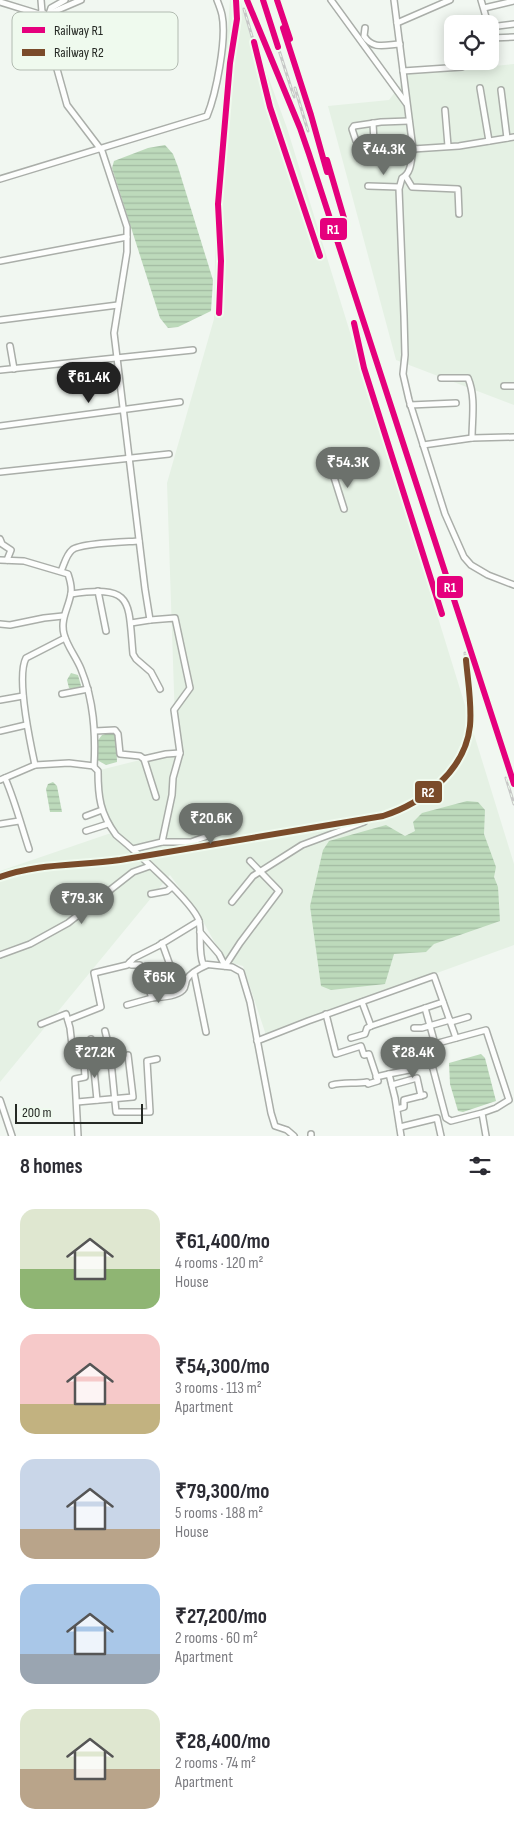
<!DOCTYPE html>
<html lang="en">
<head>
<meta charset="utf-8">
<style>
	:root { --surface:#fff; --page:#f2f2f3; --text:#2b2b33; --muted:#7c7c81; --accent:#6c716c }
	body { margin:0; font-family:"Sofia Sans Condensed",sans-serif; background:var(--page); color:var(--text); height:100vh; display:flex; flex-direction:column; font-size:19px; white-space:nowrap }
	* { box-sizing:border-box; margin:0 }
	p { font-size:16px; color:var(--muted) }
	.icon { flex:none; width:28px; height:28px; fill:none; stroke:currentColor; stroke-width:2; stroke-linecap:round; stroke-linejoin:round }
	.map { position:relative; height:1136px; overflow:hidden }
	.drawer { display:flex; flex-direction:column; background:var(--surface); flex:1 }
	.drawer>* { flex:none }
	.buttons { position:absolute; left:444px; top:15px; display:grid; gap:10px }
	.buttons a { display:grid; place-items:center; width:55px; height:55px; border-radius:10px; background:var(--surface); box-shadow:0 2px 12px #0003; font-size:25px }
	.scale { position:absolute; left:15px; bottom:12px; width:128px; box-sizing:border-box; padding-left:5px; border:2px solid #252924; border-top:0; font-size:14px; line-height:18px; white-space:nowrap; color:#252924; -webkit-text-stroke:4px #effaee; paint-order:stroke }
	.price { position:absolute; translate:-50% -42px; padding:0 11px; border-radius:18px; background:var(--accent); color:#fff; font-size:16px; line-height:32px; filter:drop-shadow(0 1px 2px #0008) }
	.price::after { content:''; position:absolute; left:50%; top:30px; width:15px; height:11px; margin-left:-8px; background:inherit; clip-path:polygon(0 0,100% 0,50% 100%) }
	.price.on { background:#222; color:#fff }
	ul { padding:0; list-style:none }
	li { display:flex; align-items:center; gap:15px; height:125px; padding:0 20px }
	li span { display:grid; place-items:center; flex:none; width:140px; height:100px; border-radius:15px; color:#555 }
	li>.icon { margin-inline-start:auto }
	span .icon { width:60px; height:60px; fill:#fffc; stroke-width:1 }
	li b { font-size:21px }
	h2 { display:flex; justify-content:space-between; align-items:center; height:60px; padding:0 20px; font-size:21px }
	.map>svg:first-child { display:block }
	.built { fill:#e5f1e4 }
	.water { fill:url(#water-rules) }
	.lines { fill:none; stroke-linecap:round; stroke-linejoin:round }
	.minor-casing { stroke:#aaaea9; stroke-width:8 }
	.minor { stroke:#fdfefd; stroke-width:5 }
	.rail-casing { stroke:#c7c8c7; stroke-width:3 }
	.rail { stroke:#effaee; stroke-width:1; stroke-dasharray:4; stroke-linecap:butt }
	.rail-1-casing { stroke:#effaee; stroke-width:10 }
	.rail-2-casing { stroke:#effaee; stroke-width:10 }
	.rail-1 { stroke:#e5007d; stroke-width:6 }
	.rail-2 { stroke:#7a4b2a; stroke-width:6 }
	.key { fill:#effaee; stroke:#b2bbb1; stroke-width:1 }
	.key-label { font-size:14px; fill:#252924 }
	.line-badge { stroke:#effaee; stroke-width:2 }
	.badge-label { font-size:14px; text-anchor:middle; font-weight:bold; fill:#fff }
</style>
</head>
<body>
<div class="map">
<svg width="514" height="1136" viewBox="0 0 514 1136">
	<defs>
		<pattern id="water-rules" width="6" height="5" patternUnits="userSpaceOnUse" patternTransform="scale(1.25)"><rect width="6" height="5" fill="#bddabb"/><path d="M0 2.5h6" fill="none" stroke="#a2bba1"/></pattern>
	</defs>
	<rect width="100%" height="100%" fill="#f1f7f1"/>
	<g class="built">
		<polygon points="230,0 240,0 287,128 514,864 514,945 266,1035 243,966 225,961 200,916 170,875 0,1082 0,871 111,833 102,803 100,770 176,751 167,483 214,319 216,196"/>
		<polygon points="514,64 514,405 396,360 328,106 389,100 409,74"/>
	</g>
	<g class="water">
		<polygon points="165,145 173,154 178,167 213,280 211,311 178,327 168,328 160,318 112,168 114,161 148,148"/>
		<polygon points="71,673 78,675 82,689 73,691 69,688 67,680"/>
		<polygon points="112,732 116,736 117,762 106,765 97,760 95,744 102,735"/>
		<polygon points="53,782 57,786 62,812 50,812 46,789 48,784"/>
		<polygon points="467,801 478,802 485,810 484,834 496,867 494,877 498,887 500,921 434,944 426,952 394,954 385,984 331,990 321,986 310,906 323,850 329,841 386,825 405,836 415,831 413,822 422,813"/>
		<polygon points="481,1054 485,1058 496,1101 463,1112 458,1111 450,1084 449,1063"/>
	</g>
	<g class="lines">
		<defs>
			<g id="minor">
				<polyline points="41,0 42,12"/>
				<polyline points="331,0 406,103"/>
				<polyline points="394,0 413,149 459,146 514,137"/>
				<polyline points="481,0 488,24"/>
				<polyline points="0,2 39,14"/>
				<polyline points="484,8 514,1"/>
				<circle cx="42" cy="16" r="3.5"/>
				<polyline points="49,14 51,8 65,0"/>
				<polyline points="46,15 81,0"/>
				<polyline points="397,23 450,0"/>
				<polyline points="490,27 514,24"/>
				<path d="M 365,28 L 364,36 C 373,50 385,45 400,44"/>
				<polyline points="490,33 491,38 514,37"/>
				<polyline points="490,52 493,49 491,38"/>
				<polyline points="403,71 462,67 464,66 464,61"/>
				<polyline points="480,88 489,141"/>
				<polyline points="501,90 507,138"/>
				<polyline points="445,110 448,146"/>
				<polyline points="373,123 375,162"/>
				<polyline points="356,141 352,129 354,126 381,122 409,121"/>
				<path d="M 413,149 C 411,159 412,173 402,178 L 399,189 L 404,316 L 405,355 L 403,374 L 409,400 L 445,514 L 464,557 L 471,565 L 488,575 L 514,585"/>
				<polyline points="406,177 412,187 458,189 459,214"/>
				<path d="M 0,179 L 207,116 C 216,94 227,39 222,15 C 221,10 219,5 217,0"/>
				<polyline points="368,186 399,187"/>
				<polyline points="127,237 127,252 114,333 145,589 150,620 175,618 190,688 174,710 180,753 173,778 172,795 162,842 133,849"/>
				<polyline points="0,261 127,237 127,227 102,151 67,105 43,19"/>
				<polyline points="0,320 118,305"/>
				<polyline points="10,346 14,369"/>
				<polyline points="93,361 95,380"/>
				<polyline points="0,370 193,350"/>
				<path d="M 441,378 L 468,378 C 476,397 472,419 472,438"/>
				<polyline points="504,386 514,386"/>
				<polyline points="410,405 456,403"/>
				<polyline points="0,426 180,402"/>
				<polyline points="423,445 472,438 514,437"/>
				<polyline points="0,472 169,454"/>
				<polyline points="333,474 344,509"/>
				<polyline points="0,539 2,544 11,550 7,560"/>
				<path d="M 0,560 L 24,561 L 68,574 C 70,580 72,587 71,593 C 69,607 60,619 64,634 C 67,646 76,657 81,669 C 94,701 96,733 94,767 L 98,771 C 98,797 100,813 116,835 C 133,849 194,903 199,921 C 202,936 198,950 203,964 L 232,967 L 241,972 L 250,1002 L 271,1113 L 275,1126 L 287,1130 L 294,1136"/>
				<path d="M 61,571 C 64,565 66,555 72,550 C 80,543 126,542 139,541"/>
				<polyline points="98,591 106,631"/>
				<path d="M 71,594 C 134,585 128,600 133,654 L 136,659 L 151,672 L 160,689"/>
				<polyline points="131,623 150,620"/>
				<polyline points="0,624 10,625 44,618 63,616"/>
				<polyline points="62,694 88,689"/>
				<polyline points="0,700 23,696"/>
				<polyline points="0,731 26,725"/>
				<polyline points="95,731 115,730 118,734 120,754 140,756 144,759 166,754 180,753"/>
				<polyline points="144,759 156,797"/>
				<path d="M 35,765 C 30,742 16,677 26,658 L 65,638"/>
				<path d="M 5,778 C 15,801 21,825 29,849"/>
				<polyline points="0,780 35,765 69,763 94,766"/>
				<polyline points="86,816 102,810"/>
				<polyline points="0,824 19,821"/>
				<polyline points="86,831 108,824"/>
				<polyline points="162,842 191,842 227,829 232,826 231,816"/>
				<polyline points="151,894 167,891 172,887"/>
				<polyline points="232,902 253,876 302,845 364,822"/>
				<polyline points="200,932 219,954 225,966 240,943 279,891 250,861"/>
				<polyline points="162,943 171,968"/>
				<polyline points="0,955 30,944 68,923 133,872 150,866"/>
				<polyline points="194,973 206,1032"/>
				<path d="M 152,998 C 161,997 176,997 183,990 C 186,987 185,983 187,979 C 191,972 200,968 207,965"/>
				<polyline points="362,1002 371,1026"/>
				<polyline points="127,1005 152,998 140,965 131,965 130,962"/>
				<polyline points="425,1008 435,1044"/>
				<path d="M 326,1014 L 336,1054 L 361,1046 L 364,1055 L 369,1054 L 378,1081 L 368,1084 L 367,1082 C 355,1084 343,1082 332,1085"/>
				<polyline points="68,1020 101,1007 94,973 127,965 134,958 158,946 199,921"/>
				<polyline points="41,1024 66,1014 70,1028 74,1063 84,1062 85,1077 75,1079 78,1136"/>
				<polyline points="414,1028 422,1028 450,1020 451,1022 468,1017"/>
				<polyline points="105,1031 110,1051 116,1112 150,1112 147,1061 157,1059"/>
				<polyline points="351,1038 365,1034 367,1028 371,1026 443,1002"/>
				<polyline points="91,1039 97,1100"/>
				<polyline points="257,1041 308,1021 434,976 456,1038"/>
				<polyline points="389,1074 409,1070 412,1064 432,1062"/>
				<polyline points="376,1077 389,1074 395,1098 401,1136"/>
				<polyline points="392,1085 417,1078 421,1096"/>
				<polyline points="0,1100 12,1136"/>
				<polyline points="77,1102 133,1097 128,1055"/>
				<polyline points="397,1109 404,1107 404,1100 424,1095"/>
				<polyline points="482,1113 496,1108 509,1100 486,1030 427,1046 446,1118 451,1121 482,1113 486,1136"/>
				<polyline points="400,1127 437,1118 441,1136"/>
				<polyline points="311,1136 311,1134"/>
			</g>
		</defs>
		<use href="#minor" class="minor-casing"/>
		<use href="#minor" class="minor"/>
		<defs>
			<g id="rail">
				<polyline points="247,0 300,128 309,154 514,784"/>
				<polyline points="263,0 294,97"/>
				<polyline points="244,9 258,57 270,107 320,256"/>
				<polyline points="295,88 308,131"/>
				<polyline points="219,313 221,261 218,204 230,63 237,19 236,0"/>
				<polyline points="354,323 364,368 442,614"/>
				<polyline points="506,778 514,804"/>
				<path d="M 0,877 C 39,863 78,866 120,860 L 383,816 C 423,803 464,772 470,726 C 473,703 468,677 465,653"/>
			</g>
		</defs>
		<use href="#rail" class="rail-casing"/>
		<use href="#rail" class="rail"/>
		<defs>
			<g id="rail-1">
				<polyline points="247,0 300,128 309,154 514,784"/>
				<polyline points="263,0 278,47"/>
				<polyline points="277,0 290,39"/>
				<polyline points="283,28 311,115 327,172"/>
				<polyline points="254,42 270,107 320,256"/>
				<polyline points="327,160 346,225"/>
				<polyline points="219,313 221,261 218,204 230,63 237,19 236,0"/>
				<polyline points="354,323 364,368 442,614"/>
			</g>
			<path id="rail-2" d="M 0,877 C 39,863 78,866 120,860 L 383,816 C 423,803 465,771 470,726 C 472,705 468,682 466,660"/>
		</defs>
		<use href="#rail-1" class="rail-1-casing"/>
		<use href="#rail-2" class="rail-2-casing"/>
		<use href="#rail-1" class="rail-1"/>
		<use href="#rail-2" class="rail-2"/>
	</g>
	<rect x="12" y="12" width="166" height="58" rx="8" class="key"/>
	<rect x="22" y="27" width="23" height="6" fill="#e5007d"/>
	<rect x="22" y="49" width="23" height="7" fill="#7a4b2a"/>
	<g class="key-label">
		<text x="54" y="35">Railway R1</text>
		<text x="54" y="57">Railway R2</text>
	</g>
	<g class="line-badge">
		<rect x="319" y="217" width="29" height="24" rx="5" fill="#e5007d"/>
		<rect x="436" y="575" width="28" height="24" rx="5" fill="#e5007d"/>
		<rect x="414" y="780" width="29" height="24" rx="5" fill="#7a4b2a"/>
	</g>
	<g class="badge-label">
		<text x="333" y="234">R1</text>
		<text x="450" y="592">R1</text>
		<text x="428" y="797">R2</text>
	</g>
</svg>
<div class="buttons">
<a><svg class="icon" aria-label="locate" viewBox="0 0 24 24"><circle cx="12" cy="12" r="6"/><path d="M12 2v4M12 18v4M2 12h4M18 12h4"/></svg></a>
</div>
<div class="scale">200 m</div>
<b class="price" style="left:384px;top:176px">₹44.3K</b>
<b class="price on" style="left:89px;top:404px">₹61.4K</b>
<b class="price" style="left:348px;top:489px">₹54.3K</b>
<b class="price" style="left:211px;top:845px">₹20.6K</b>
<b class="price" style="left:82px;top:925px">₹79.3K</b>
<b class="price" style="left:159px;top:1004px">₹65K</b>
<b class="price" style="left:95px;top:1079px">₹27.2K</b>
<b class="price" style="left:413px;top:1079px">₹28.4K</b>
</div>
<section class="drawer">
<h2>8 homes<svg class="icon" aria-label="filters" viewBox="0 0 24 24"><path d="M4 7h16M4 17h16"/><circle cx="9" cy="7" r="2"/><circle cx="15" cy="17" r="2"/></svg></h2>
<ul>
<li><span style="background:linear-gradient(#dfe7d0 60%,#8fb573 0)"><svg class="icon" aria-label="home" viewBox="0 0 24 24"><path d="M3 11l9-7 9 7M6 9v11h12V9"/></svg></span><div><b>₹61,400/mo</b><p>4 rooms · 120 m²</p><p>House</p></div></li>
<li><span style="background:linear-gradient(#f6c9c9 70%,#c2b280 0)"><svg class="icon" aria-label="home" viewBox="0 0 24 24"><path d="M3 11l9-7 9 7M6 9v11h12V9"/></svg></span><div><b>₹54,300/mo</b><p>3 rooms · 113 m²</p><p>Apartment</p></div></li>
<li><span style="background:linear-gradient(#c9d6e8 70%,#b9a48a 0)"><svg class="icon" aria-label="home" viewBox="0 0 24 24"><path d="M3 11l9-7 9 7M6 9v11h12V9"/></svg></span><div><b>₹79,300/mo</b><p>5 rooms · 188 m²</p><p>House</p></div></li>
<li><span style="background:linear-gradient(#a9c7e8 70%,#9aa5b1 0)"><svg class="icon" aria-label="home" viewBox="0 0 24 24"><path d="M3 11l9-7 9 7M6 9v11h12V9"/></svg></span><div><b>₹27,200/mo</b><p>2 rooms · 60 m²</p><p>Apartment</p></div></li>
<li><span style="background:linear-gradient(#dfe7d0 60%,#b9a48a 0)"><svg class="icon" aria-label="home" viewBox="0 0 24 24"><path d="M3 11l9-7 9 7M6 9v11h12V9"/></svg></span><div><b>₹28,400/mo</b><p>2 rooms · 74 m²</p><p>Apartment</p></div></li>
</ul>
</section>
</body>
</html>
